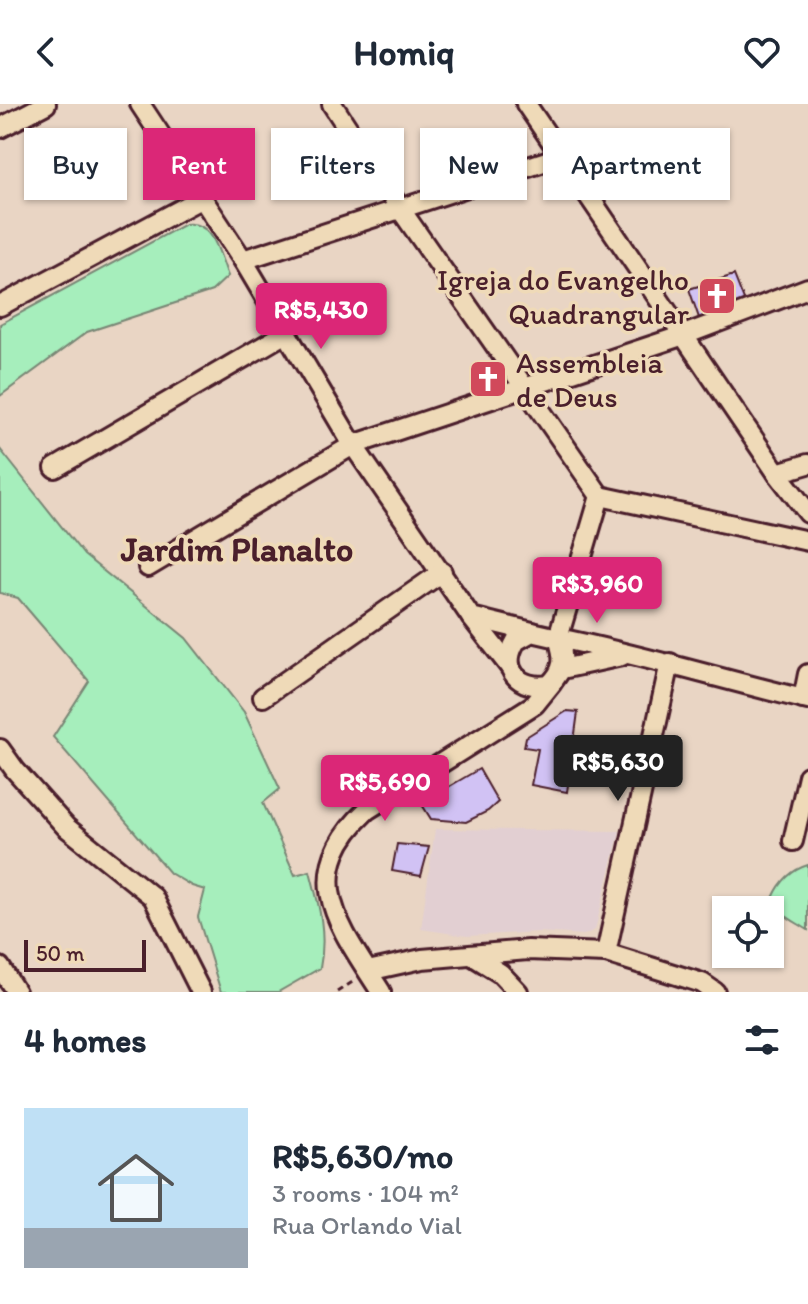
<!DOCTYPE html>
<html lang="en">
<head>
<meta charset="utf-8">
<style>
	:root { --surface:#fff; --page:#f2f2f3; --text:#1f2937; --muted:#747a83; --accent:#db2777 }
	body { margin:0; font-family:Itim,sans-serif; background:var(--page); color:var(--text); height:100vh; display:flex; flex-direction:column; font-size:30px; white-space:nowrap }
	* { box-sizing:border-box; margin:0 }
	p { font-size:26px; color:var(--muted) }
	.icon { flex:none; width:44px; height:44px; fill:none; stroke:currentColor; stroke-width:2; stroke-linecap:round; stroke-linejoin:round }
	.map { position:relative; height:888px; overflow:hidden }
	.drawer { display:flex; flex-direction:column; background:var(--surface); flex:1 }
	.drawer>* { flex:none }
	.banner { position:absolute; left:24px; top:24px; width:760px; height:72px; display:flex; gap:16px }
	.controls { position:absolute; left:712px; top:792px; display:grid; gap:16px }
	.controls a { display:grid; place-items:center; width:72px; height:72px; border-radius:0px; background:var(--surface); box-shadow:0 2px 6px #0004; font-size:40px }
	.scale { position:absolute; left:24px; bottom:20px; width:122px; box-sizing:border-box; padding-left:8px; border:4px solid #4a1f2b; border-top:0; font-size:22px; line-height:28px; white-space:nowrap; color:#4a1f2b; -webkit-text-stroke:6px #efdab8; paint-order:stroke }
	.price { position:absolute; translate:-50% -68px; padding:0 18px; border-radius:8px; background:var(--accent); color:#fff; font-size:26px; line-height:52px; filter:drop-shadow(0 2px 4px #0008) }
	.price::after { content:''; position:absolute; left:50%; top:48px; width:24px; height:18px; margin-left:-12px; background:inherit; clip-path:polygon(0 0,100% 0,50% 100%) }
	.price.on { background:#222; color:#fff }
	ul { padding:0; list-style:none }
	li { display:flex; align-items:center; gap:24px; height:200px; padding:0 24px }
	li span { display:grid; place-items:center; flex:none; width:224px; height:160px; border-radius:0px; color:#555 }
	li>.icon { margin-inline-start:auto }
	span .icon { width:96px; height:96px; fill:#fffc; stroke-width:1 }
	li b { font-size:34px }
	h2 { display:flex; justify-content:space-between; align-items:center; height:96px; padding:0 24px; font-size:34px }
	.chip { padding:0 28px; border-radius:0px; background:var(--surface); box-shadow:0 2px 6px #0004; font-size:28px; line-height:72px }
	.chip.on { background:var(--accent); color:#fff }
	header { display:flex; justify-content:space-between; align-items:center; height:104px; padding:0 24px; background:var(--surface); font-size:36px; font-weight:700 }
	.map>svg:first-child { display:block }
	.built { fill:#e2cfd2 }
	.green { fill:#a6eebc; stroke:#788674; stroke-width:2 }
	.building { fill:#d1c2f4; stroke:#4a1f2b; stroke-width:2 }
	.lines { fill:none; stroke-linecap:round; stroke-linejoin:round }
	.street-casing { stroke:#4a1f2b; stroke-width:24 }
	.path { stroke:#4a1f2b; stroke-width:3; stroke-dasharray:6 6; stroke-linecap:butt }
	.street { stroke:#efdab8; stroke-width:18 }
	.labels { text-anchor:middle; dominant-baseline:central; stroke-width:7; stroke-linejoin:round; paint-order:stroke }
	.poi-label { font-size:30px; fill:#4a1f2b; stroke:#efdab8; text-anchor:end }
	.quarter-label { font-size:34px; font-weight:bold; fill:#4a1f2b; stroke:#efdab8 }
</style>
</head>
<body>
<header><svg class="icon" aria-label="back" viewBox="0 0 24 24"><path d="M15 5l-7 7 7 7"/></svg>Homiq<svg class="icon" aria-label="heart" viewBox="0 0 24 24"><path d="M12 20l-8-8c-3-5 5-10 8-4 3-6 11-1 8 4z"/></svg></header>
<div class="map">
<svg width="808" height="888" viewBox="0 0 808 888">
	<rect width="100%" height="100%" fill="#e9d5c4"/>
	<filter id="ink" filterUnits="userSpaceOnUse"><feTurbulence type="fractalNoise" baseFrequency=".0125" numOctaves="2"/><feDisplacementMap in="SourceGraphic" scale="16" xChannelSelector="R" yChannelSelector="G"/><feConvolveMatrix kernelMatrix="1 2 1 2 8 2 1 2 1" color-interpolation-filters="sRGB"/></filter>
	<g filter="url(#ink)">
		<polygon class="built" points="435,725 620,727 595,826 584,831 539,828 467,832 421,825"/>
		<g class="green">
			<path d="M 185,120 C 214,116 219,150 228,172 L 212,187 L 87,228 L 0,292 L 0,220 Z"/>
			<path d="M 0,345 L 84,451 L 186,534 L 244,608 L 280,685 L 263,699 L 295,771 L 310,767 C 319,801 327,829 320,864 L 278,888 L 221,888 L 198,813 L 205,786 L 192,782 L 170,769 L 53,633 L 89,577 L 18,494 L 0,489 Z"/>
			<path d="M 808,761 L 808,826 C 793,816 778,811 773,794 C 780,778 791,766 808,761 Z"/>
		</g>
		<g class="building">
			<polygon points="734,171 745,199 699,214 689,185"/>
			<polygon points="567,607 578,608 567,688 531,681 538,645 524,643 526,633"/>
			<polygon points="479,665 498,698 488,707 466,718 431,715 421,699"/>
			<polygon points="397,740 429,743 421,772 392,767"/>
		</g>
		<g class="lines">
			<defs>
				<g id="street">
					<polyline points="140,0 243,156 353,341 471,513 510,563"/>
					<polyline points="332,0 401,106 600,392"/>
					<polyline points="526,0 777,369 808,409"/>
					<polyline points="0,24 46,0"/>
					<polyline points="243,156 562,52"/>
					<polyline points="0,202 202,94"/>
					<polyline points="55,364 286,229"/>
					<polyline points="777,369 808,360"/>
					<path d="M 600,392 L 558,534 C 642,551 724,576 808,596"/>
					<polyline points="600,392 808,437"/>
					<polyline points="148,463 353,341 684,231 808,184"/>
					<polyline points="471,513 532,528"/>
					<path d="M 532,528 L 558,534 C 565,554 565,566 549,581 C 519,586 499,565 516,537 Z"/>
					<polyline points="562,565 622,552"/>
					<polyline points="263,593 442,468"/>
					<polyline points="803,595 808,570"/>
					<polyline points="0,645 15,666 66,723 153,793 201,888"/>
					<polyline points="793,737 808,672"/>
					<polyline points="606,849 670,559"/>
					<polyline points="473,852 500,869 518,888"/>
					<polyline points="0,863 16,888"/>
					<polyline points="368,867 422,855 528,846 606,849 702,879 715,888"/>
					<path d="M 381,888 C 340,823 296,772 367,706 L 535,600 L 552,579"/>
				</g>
			</defs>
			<use href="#street" class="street-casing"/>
			<polyline class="path" points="337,888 354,877"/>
			<use href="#street" class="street"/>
		</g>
	</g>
	<defs>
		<symbol id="church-square" viewBox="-11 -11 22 22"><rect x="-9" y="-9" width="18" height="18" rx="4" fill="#d1495b" stroke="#efdab8"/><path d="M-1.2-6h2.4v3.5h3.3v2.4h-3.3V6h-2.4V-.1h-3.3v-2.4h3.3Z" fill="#fff"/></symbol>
	</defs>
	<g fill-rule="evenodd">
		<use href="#church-square" x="695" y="170" width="44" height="44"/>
		<use href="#church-square" x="466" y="253" width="44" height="44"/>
	</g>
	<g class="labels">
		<g class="poi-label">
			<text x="689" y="175">Igreja do Evangelho<tspan x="689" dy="34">Quadrangular</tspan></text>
			<text x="516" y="258" text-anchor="start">Assembleia<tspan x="516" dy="34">de Deus</tspan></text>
		</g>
		<g class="quarter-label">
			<text x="237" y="445">Jardim Planalto</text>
		</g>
	</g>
</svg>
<div class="controls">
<a><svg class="icon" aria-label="locate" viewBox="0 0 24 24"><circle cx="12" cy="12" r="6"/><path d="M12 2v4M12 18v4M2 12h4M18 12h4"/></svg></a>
</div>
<div class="scale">50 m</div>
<b class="price" style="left:321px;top:247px">R$5,430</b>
<b class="price" style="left:597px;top:521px">R$3,960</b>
<b class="price on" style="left:618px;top:699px">R$5,630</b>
<b class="price" style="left:385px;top:719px">R$5,690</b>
<div class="banner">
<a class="chip">Buy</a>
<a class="chip on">Rent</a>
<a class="chip">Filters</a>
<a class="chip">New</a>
<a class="chip">Apartment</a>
</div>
</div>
<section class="drawer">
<h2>4 homes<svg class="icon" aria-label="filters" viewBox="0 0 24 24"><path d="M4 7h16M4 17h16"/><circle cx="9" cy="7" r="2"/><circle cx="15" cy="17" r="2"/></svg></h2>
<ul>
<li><span style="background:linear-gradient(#bfe0f5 75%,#9aa5b1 0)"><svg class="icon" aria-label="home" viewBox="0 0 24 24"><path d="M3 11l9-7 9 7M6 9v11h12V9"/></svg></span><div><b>R$5,630/mo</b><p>3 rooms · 104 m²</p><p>Rua Orlando Vial</p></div></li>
</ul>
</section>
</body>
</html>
